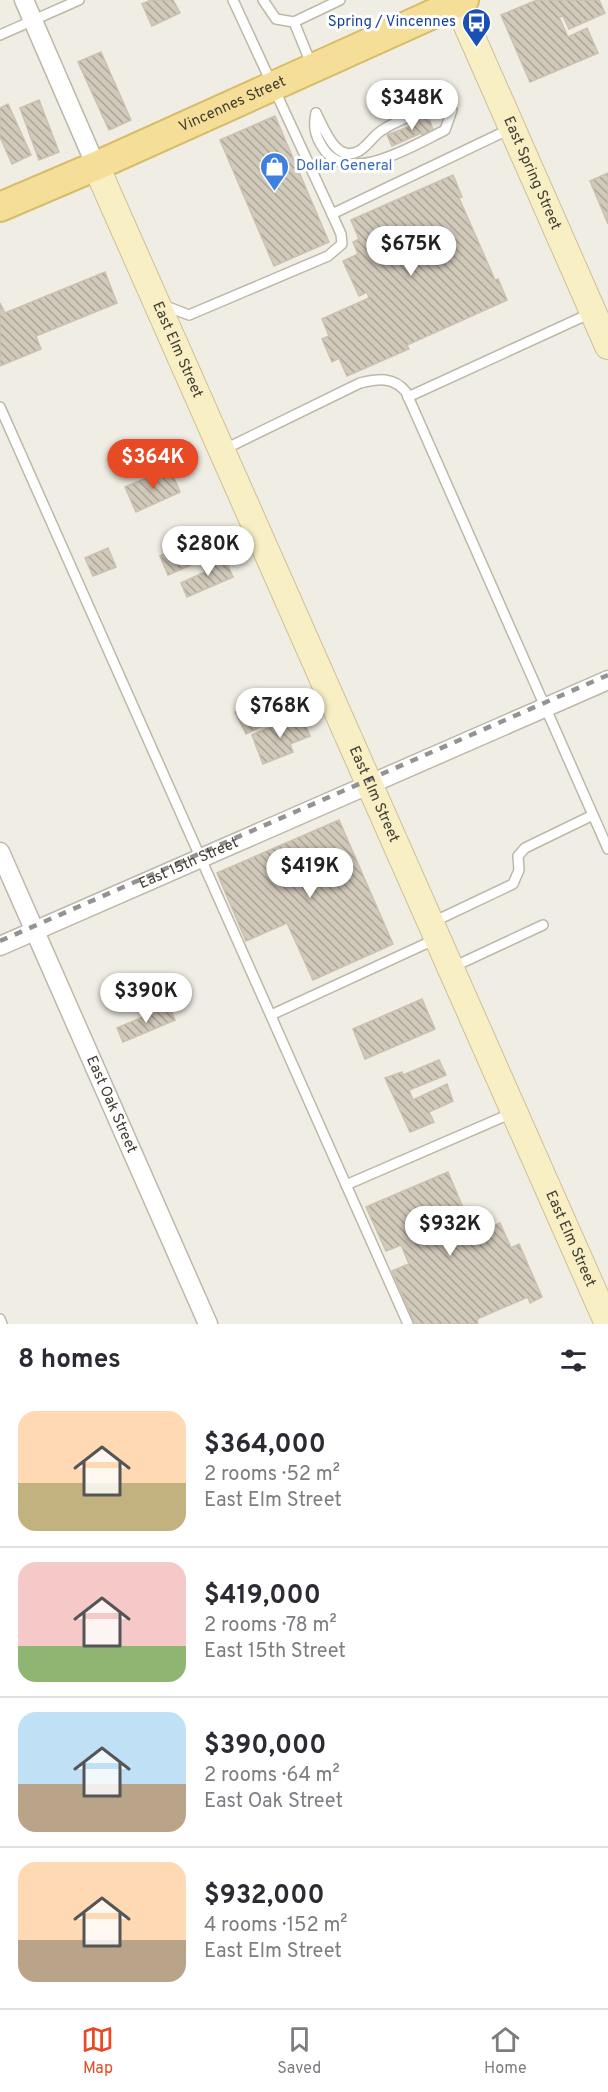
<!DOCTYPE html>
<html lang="en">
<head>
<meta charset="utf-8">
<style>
	:root { --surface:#fff; --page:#f2f2f3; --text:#2b2b33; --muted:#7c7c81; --line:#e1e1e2; --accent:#e74a24 }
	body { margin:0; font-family:Overpass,sans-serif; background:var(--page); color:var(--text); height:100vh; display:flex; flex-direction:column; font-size:22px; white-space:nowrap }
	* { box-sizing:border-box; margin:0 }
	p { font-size:20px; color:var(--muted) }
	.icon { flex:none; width:33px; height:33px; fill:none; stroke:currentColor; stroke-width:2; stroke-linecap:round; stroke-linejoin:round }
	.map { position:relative; height:1324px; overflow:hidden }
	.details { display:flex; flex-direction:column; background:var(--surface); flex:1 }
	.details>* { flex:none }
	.price { position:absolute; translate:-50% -51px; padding:0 14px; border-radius:21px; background:#fff; color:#222; font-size:20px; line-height:39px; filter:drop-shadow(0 2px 3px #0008) }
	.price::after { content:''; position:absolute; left:50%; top:36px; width:18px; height:14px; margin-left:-9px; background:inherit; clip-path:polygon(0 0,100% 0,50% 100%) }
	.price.active { background:var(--accent); color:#fff }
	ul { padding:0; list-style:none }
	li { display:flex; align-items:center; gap:18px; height:150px; padding:0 18px }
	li+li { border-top:2px solid var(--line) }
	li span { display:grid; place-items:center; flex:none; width:168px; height:120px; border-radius:18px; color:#555 }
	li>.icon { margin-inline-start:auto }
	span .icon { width:72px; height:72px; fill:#fffc; stroke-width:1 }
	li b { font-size:26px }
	h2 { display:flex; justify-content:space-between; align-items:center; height:72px; padding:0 18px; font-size:26px }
	.menu { display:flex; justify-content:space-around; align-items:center; height:84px; border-top:2px solid var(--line); background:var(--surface); font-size:16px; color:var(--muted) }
	.menu a { display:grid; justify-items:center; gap:3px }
	.menu .active { color:var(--accent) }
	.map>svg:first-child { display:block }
	.building { fill:url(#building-back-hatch); stroke:#cbc1ae; stroke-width:1.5 }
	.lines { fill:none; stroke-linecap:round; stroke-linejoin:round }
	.lane-casing { stroke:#beb8aa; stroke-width:12 }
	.street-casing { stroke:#beb8aa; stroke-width:21 }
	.secondary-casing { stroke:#cdc197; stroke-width:28 }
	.primary-casing { stroke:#d8bc6a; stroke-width:32 }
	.lane { stroke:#fff; stroke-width:9 }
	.street { stroke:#fff; stroke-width:18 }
	.secondary { stroke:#f9efc5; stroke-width:26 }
	.primary { stroke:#f5df98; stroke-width:28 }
	.rail { stroke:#939393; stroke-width:4.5; stroke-dasharray:8 8; stroke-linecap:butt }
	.labels { text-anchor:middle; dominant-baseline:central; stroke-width:6; stroke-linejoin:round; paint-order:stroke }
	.transit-label { font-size:15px; fill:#164399; stroke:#fff; text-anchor:end }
	.street-label { font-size:15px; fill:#423d34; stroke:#fff }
	.shop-label { font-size:15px; fill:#366cbe; stroke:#fff; text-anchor:start }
</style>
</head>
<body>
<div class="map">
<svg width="608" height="1324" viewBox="0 0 608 1324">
	<defs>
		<pattern id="building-back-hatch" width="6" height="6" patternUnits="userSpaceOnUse" patternTransform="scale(1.5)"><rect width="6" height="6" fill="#d1c9ba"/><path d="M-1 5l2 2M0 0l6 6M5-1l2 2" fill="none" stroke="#aba498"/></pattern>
	</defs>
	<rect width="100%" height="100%" fill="#f0ede4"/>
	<g class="building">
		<polygon points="151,0 173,0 180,13 152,26 142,4"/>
		<polygon points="537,0 599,0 605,13 569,29 563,16 559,17 568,37 587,28 598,53 530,82 501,15"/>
		<polygon points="101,52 131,120 109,130 78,62"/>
		<polygon points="39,100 59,152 39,160 20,108"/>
		<polygon points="8,104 31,155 12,164 0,137 0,108"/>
		<polygon points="428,115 434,133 424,137 421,133 392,146 387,135 419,123 417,120"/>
		<polygon points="275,116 329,242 274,266 220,140"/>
		<polygon points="608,173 608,224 590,181"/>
		<polygon points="453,175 462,197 459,198 495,280 498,279 507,300 407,345 409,349 347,376 339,358 332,362 322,339 329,336 322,319 369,298 367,292 359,296 343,261 358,254 353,242 359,239 351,220"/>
		<polygon points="105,272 117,303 36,336 41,349 0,366 0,303 5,313"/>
		<polygon points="170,468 180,492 136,512 125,487"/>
		<polygon points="214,531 223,551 168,575 160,556"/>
		<polygon points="108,548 116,567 93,576 85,558"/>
		<polygon points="224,556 233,577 187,597 181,583 205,572 202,565"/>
		<polygon points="281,689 292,711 246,734 235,712"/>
		<polygon points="301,714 310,736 290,744 293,752 263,764 252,735"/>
		<polygon points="339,820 393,944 313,980 287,923 246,941 217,873"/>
		<polygon points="422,999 435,1029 365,1059 353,1029"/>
		<polygon points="169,1006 175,1020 123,1042 117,1028"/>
		<polygon points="439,1060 446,1075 409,1090 413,1100 447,1084 453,1101 429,1112 434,1122 410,1132 385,1078 402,1072 403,1075"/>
		<polygon points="448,1172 474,1234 500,1223 511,1248 519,1244 542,1297 530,1303 528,1297 477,1319 478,1324 415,1324 392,1271 409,1264 401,1245 386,1251 366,1207"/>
	</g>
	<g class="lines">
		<defs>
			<g id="lane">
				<polyline points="263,0 276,19 294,22 340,0"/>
				<polyline points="294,22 312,66"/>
				<polyline points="0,35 79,0"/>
				<path d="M 316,113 C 313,126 315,136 323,148 C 348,187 414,145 445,130 L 452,110"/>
				<path d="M 316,113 C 324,128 336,164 359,151 C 369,145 374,134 384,129 C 403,117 427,110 449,101"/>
				<polyline points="332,214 512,128"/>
				<polyline points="163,305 189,315 328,256 342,244 341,234 332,214 233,0"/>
				<polyline points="408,397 591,313"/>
				<polyline points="0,407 408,1324"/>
				<path d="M 223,450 L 360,383 C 378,379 393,376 406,392 L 608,849"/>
				<polyline points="433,922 513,884 519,870 518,856 525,848 593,815"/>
				<polyline points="453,967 543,925"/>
				<polyline points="271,1015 436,939"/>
				<polyline points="346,1185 512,1113"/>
				<polyline points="0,1319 2,1324"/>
			</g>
			<g id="street">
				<polyline points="24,0 96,166"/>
				<path id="s1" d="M 0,852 L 208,1324"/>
				<path id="s2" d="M 0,946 L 608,680"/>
			</g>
			<g id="secondary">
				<path id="s3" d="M 457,3 L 608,346"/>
				<path id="s4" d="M 96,166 L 608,1324"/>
			</g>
			<g id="primary">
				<path id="s5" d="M 0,207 L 96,166 L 464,0"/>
			</g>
		</defs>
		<use href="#lane" class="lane-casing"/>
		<use href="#street" class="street-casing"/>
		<use href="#secondary" class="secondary-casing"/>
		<use href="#primary" class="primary-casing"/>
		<use href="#lane" class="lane"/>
		<use href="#street" class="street"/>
		<use href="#secondary" class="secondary"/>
		<use href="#primary" class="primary"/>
		<polyline class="rail" points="0,941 608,675"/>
	</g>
	<defs>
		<symbol id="bus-pin" viewBox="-11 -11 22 30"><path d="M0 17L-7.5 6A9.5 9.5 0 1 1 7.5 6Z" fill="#1a4fb4" stroke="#fff"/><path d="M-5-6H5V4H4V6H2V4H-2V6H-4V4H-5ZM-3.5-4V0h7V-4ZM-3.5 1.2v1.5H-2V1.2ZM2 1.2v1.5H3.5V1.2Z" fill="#fff"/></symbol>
		<symbol id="shop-pin" viewBox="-11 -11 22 30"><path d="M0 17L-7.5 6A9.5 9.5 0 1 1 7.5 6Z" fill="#3f7fe0" stroke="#fff"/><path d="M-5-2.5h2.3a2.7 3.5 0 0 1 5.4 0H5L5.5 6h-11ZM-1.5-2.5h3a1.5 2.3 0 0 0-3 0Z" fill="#fff"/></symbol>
	</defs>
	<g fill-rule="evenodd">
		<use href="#bus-pin" x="460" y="6" width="33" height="45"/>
		<use href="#shop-pin" x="258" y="150" width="33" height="45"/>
	</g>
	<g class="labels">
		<g class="transit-label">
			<text x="456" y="22">Spring / Vincennes</text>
		</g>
		<g class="street-label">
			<text stroke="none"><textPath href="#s5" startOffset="254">Vincennes Street</textPath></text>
			<text stroke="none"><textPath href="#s3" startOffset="186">East Spring Street</textPath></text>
			<text stroke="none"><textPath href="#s4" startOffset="201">East Elm Street</textPath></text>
			<text stroke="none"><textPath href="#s4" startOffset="687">East Elm Street</textPath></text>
			<text stroke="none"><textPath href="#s2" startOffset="206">East 15th Street</textPath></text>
			<text stroke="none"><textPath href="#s1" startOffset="276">East Oak Street</textPath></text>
			<text stroke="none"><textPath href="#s4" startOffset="1173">East Elm Street</textPath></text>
		</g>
		<g class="shop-label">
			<text x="296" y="166">Dollar General</text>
		</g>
	</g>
</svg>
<b class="price" style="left:412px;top:131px">$348K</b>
<b class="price" style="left:411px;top:277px">$675K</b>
<b class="price active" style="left:153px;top:490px">$364K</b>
<b class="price" style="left:208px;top:577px">$280K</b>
<b class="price" style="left:280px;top:739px">$768K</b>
<b class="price" style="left:310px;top:899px">$419K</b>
<b class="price" style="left:146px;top:1024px">$390K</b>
<b class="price" style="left:450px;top:1257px">$932K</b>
</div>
<section class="details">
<h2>8 homes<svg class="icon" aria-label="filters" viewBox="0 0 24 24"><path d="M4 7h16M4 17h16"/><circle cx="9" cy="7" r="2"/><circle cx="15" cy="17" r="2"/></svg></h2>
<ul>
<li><span style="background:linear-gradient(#ffd9b3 60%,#c2b280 0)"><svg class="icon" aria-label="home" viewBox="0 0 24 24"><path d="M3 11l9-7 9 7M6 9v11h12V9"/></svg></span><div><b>$364,000</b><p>2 rooms · 52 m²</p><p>East Elm Street</p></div></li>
<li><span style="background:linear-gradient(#f6c9c9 70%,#8fb573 0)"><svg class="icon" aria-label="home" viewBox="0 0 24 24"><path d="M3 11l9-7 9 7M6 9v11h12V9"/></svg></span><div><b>$419,000</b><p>2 rooms · 78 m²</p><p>East 15th Street</p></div></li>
<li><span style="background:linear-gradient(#bfe0f5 60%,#b9a48a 0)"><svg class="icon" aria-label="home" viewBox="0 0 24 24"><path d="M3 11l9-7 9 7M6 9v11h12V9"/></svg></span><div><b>$390,000</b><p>2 rooms · 64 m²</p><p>East Oak Street</p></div></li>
<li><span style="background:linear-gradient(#ffd9b3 65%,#b9a48a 0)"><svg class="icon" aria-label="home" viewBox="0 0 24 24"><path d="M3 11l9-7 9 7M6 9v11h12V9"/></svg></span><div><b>$932,000</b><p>4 rooms · 152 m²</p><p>East Elm Street</p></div></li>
</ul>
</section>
<nav class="menu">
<a class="active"><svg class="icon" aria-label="map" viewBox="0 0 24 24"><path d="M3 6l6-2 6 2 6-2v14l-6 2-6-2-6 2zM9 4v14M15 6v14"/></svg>Map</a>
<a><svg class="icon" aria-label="saved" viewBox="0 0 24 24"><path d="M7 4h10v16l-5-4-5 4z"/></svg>Saved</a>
<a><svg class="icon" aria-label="home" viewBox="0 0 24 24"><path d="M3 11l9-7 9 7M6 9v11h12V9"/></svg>Home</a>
</nav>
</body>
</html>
